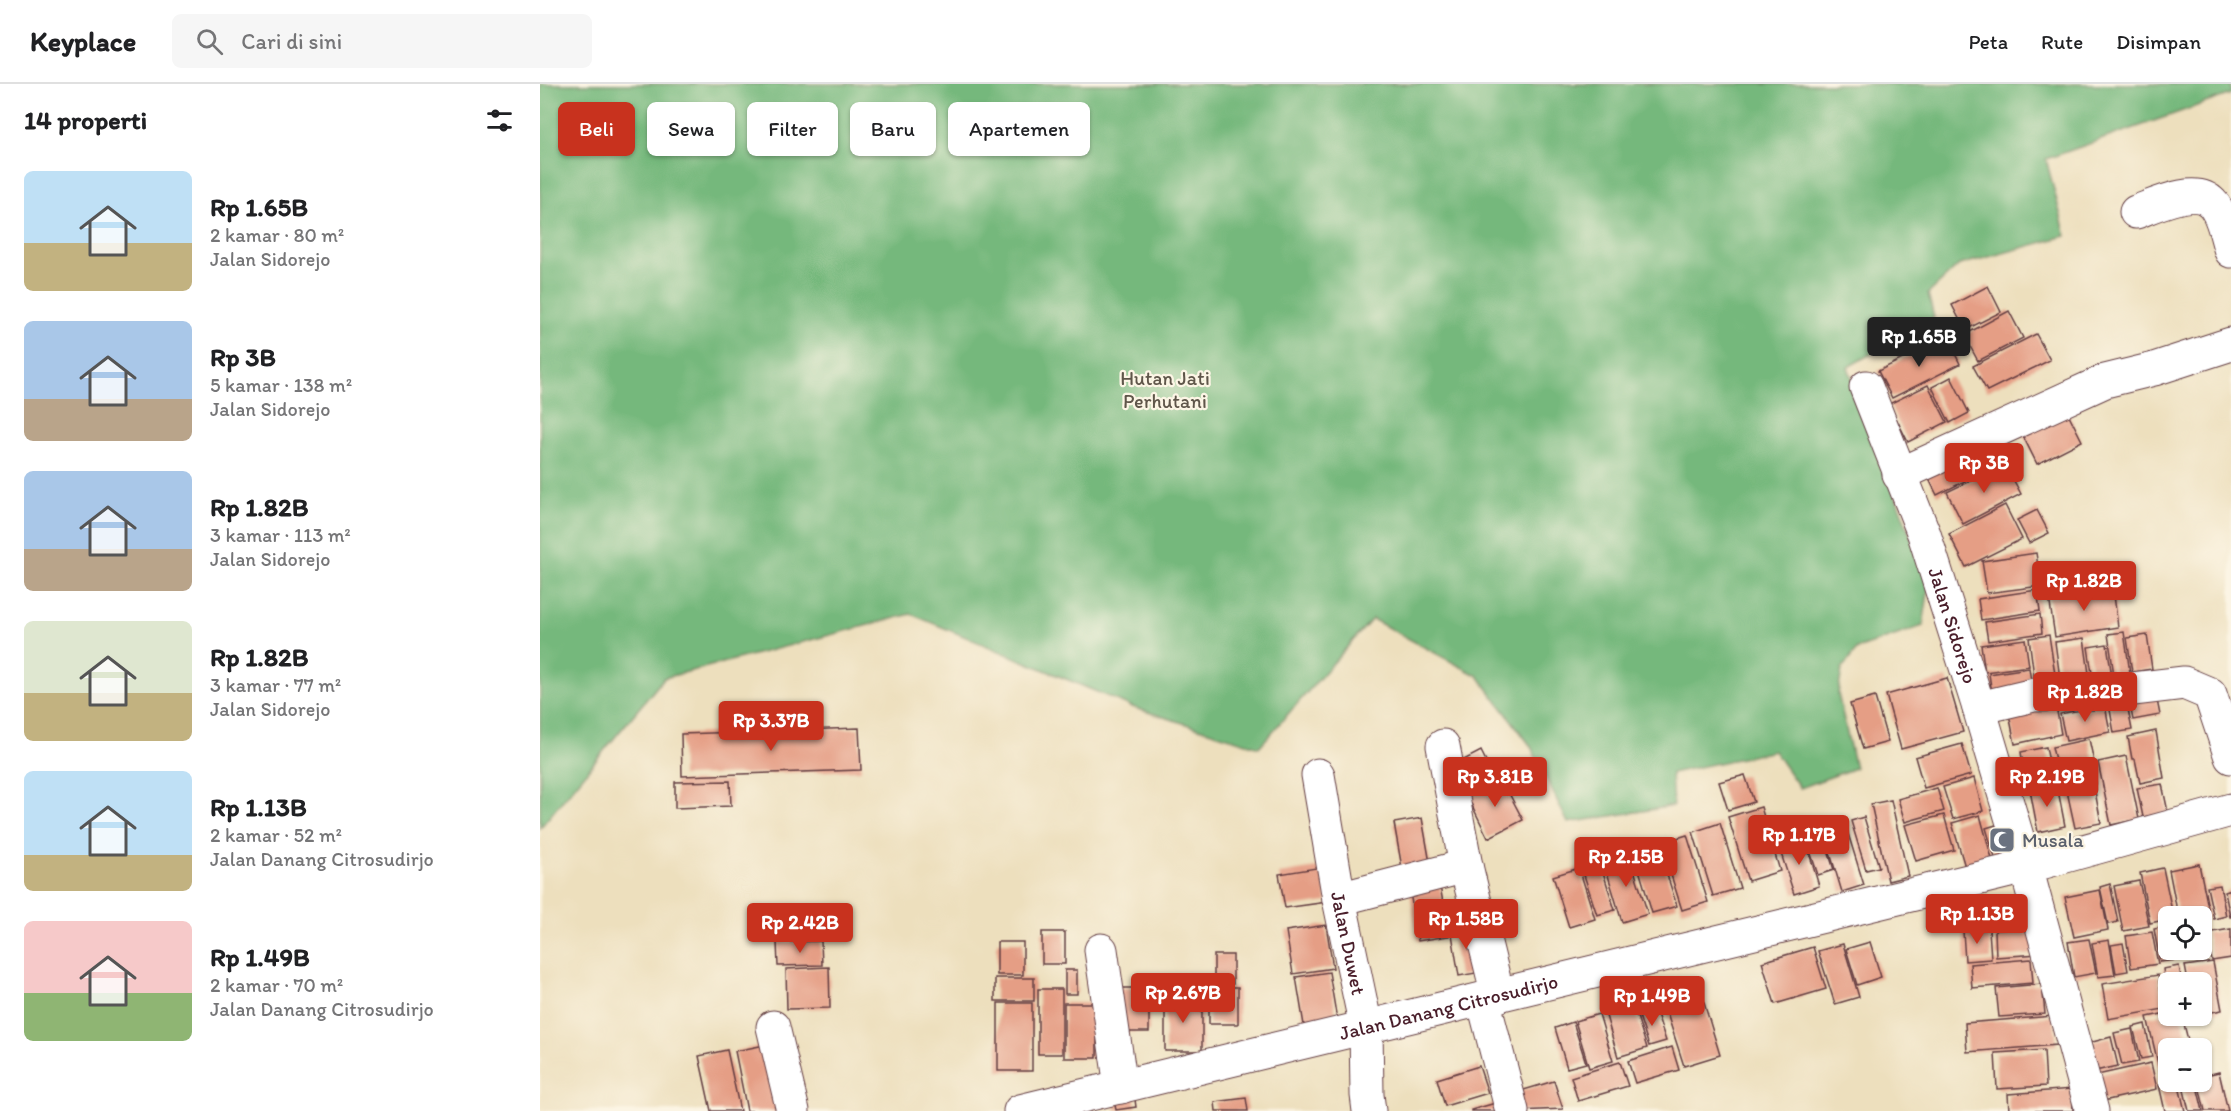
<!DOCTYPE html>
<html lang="id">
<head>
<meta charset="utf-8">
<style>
	:root { --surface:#fff; --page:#f6f6f6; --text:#202124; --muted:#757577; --line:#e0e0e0; --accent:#c8321e }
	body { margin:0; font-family:Itim,sans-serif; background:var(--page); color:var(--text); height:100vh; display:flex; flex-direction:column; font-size:22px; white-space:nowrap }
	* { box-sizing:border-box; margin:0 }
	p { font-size:20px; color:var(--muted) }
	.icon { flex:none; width:33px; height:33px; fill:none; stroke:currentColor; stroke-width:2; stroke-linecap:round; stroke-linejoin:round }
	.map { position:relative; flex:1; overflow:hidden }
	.sheet { display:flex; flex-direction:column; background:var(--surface); width:540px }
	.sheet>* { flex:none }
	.top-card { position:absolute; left:18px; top:18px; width:570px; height:54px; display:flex; gap:12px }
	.controls { position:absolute; left:1618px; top:822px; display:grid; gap:12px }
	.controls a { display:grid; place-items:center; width:54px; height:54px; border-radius:9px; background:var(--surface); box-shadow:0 2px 4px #0004; font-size:30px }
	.price { position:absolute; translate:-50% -51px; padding:0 14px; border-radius:6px; background:var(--accent); color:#fff; font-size:20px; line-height:39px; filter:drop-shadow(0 2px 3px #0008) }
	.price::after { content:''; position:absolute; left:50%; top:36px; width:18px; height:14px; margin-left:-9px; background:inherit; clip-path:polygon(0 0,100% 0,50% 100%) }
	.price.on { background:#222; color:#fff }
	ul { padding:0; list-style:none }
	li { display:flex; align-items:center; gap:18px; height:150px; padding:0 24px }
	li span { display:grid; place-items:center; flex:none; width:168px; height:120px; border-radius:9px; color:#555 }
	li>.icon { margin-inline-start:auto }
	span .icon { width:72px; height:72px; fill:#fffc; stroke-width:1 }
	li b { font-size:26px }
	h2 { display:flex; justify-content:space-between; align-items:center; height:72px; padding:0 24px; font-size:26px }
	.chip { padding:0 21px; border-radius:9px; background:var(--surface); box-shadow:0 2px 4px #0004; font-size:21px; line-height:54px }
	.chip.on { background:var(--accent); color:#fff }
	header { display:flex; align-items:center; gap:36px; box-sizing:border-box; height:84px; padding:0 30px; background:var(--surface); border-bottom:2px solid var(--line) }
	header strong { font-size:28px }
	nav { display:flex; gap:33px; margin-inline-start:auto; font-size:21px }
	.search { width:420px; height:54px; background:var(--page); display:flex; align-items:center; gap:15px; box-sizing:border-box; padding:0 21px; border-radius:9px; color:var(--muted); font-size:22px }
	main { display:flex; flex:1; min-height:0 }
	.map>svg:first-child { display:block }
	.forest { fill:#74b87b; stroke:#5f6c53; stroke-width:1.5 }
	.building { fill:#e59e85 }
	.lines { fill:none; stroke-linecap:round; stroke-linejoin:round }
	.minor-casing { stroke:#623c41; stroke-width:35 }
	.minor { stroke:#fff; stroke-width:33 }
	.labels { text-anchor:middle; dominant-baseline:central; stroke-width:4.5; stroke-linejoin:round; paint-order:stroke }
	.park-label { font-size:20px; fill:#5f564a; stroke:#fcf5e5 }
	.street-label { font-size:20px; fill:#4a1f2b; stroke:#fcf5e5 }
	.worship-label { font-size:20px; fill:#5b616d; stroke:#fcf5e5; text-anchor:start }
</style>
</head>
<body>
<header>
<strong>Keyplace</strong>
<div class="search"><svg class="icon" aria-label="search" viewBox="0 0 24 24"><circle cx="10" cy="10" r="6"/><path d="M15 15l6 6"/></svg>Cari di sini</div>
<nav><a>Peta</a><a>Rute</a><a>Disimpan</a></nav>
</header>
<main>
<section class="sheet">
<h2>14 properti<svg class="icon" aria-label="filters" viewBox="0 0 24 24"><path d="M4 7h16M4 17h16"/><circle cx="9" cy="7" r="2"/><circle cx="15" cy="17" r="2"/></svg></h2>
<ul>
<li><span style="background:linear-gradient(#bfe0f5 60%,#c2b280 0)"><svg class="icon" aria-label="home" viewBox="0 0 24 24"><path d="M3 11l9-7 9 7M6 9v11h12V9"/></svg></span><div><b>Rp 1.65B</b><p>2 kamar · 80 m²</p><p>Jalan Sidorejo</p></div></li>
<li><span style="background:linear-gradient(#a9c7e8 65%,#b9a48a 0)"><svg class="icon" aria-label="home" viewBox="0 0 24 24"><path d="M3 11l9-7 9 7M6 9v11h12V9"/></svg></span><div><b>Rp 3B</b><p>5 kamar · 138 m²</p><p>Jalan Sidorejo</p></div></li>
<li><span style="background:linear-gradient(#a9c7e8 65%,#b9a48a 0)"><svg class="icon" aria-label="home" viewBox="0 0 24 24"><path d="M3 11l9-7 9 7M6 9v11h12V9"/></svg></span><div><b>Rp 1.82B</b><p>3 kamar · 113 m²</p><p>Jalan Sidorejo</p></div></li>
<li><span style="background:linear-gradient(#dfe7d0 60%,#c2b280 0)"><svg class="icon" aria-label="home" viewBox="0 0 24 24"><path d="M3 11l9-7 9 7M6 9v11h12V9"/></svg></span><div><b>Rp 1.82B</b><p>3 kamar · 77 m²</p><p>Jalan Sidorejo</p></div></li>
<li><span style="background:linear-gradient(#bfe0f5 70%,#c2b280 0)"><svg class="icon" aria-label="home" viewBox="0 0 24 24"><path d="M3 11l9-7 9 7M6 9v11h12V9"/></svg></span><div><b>Rp 1.13B</b><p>2 kamar · 52 m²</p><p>Jalan Danang Citrosudirjo</p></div></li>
<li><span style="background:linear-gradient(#f6c9c9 60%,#8fb573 0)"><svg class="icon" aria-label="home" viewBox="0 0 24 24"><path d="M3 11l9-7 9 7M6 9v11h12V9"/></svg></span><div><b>Rp 1.49B</b><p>2 kamar · 70 m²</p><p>Jalan Danang Citrosudirjo</p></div></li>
</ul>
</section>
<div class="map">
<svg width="1691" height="1027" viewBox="0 0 1691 1027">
	<rect width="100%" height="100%" fill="#fcf5e5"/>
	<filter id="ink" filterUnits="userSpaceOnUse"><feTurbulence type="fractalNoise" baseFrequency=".0167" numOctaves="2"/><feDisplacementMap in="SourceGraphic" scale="12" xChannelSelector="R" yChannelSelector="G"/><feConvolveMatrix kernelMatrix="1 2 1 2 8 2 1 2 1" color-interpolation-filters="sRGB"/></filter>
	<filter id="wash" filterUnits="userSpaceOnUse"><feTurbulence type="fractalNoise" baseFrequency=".008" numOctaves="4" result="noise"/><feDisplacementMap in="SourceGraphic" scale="24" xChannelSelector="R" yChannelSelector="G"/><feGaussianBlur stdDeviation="1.35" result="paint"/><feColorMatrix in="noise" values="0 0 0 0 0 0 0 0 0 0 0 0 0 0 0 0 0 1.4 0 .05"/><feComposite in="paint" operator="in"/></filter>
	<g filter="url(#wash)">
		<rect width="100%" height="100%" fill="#eddfbd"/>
		<polygon class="forest" points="0,0 1691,0 1691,10 1506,75 1526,152 1419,181 1388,210 1394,234 1308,283 1389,502 1383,542 1317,565 1302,585 1298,610 1315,684 1260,704 1234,667 1131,689 1133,722 1028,739 990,661 938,592 832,535 719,663 595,624 371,530 124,594 0,744"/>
		<g id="blocks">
			<g class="building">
				<polygon points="1448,202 1461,228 1425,246 1412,221"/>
				<polygon points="1469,227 1483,254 1438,277 1424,251"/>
				<polygon points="1496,250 1510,276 1447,307 1433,282"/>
				<polygon points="1407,253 1420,280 1352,314 1338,287"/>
				<polygon points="1411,293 1429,329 1410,339 1392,303"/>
				<polygon points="1388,301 1407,338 1368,358 1349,320"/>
				<polygon points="1526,325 1542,357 1497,380 1481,348"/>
				<polygon points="1441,359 1453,383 1397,411 1385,387"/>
				<polygon points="1465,380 1481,410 1423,440 1407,408"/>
				<polygon points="1465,421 1482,455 1426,483 1409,450"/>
				<polygon points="1497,426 1509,449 1489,459 1477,436"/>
				<polygon points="1496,469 1501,502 1447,509 1442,477"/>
				<polygon points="1573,503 1578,543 1515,553 1509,513"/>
				<polygon points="1497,506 1500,527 1441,536 1438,515"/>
				<polygon points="1500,530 1502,549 1448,557 1445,538"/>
				<polygon points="1584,548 1590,589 1574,591 1568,550"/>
				<polygon points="1509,551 1516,597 1495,600 1489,554"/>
				<polygon points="1607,551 1612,585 1592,588 1587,554"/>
				<polygon points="1544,554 1550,597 1521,602 1515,558"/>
				<polygon points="1485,555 1489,582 1445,588 1441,561"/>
				<polygon points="1567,560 1572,593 1553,596 1548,563"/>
				<polygon points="1489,584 1492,603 1452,609 1449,590"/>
				<polygon points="1407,594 1423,648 1361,665 1346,611"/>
				<polygon points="1615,606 1620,631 1593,636 1588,611"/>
				<polygon points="1585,610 1592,646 1574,649 1568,614"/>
				<polygon points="1335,613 1348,658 1323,665 1310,620"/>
				<polygon points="1565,621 1570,648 1526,657 1520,630"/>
				<polygon points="1516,622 1521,650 1475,660 1469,630"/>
				<polygon points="319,644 321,686 142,692 141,650"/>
				<polygon points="1616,647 1624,694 1600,699 1595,675 1592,675 1588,653"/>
				<polygon points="1549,655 1554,678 1517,685 1512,663"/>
				<polygon points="1422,660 1431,691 1384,704 1375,673"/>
				<polygon points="1506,663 1511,688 1485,693 1481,668"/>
				<polygon points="941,667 951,687 926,700 916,680"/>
				<polygon points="1586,672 1599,735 1571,741 1558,678"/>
				<polygon points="1552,681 1556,700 1523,706 1519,687"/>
				<polygon points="1205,691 1214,718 1188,726 1179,698"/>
				<polygon points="961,694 983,736 948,754 927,711"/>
				<polygon points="1434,694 1443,727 1413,735 1403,703"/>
				<polygon points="190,697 191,722 135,724 135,698"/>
				<polygon points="1622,700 1628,728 1603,733 1597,704"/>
				<polygon points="1517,701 1525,742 1498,748 1490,706"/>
				<polygon points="1554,702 1561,739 1535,744 1527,707"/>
				<polygon points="1397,704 1404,727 1365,738 1358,715"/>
				<polygon points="1351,716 1368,792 1348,797 1331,720"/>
				<polygon points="1221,723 1240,787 1208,797 1188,733"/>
				<polygon points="1404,731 1414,766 1376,777 1365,741"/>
				<polygon points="1440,731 1452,775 1425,783 1412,739"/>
				<polygon points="1324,733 1339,783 1326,786 1311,737"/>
				<polygon points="882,734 890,779 862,784 854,739"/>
				<polygon points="1469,737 1478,768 1455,774 1446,744"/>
				<polygon points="1180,739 1200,804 1173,812 1153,748"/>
				<polygon points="1306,743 1324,801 1302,808 1284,749"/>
				<polygon points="1281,744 1294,786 1278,791 1264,749"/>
				<polygon points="1147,751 1168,818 1142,826 1121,759"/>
				<polygon points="1265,755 1279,802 1254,810 1239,763"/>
				<polygon points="1089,770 1108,830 1082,838 1064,778"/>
				<polygon points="1121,772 1137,822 1112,829 1097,779"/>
				<polygon points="1659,780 1670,833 1662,834 1662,832 1638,832 1629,786"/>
				<polygon points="782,783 787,818 745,824 739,790"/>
				<polygon points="1039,784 1055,835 1029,843 1013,792"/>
				<polygon points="1623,784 1633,832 1629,832 1629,835 1610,839 1600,789"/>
				<polygon points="1062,785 1075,826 1057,831 1044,791"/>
				<polygon points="1599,797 1609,842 1583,847 1574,802"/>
				<polygon points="1570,800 1578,838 1568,840 1560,803"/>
				<polygon points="1680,801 1686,832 1674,835 1667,803"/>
				<polygon points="900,802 909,852 878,857 870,808"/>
				<polygon points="1560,806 1568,846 1534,853 1525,813"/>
				<polygon points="1691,806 1691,833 1690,833 1685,808"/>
				<polygon points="1481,814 1483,839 1433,843 1431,818"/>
				<polygon points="933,840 942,888 919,892 911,844"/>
				<polygon points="786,841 793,884 753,890 746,847"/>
				<polygon points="1629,842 1629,866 1633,866 1635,876 1620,878 1614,845"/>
				<polygon points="1496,843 1499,870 1456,873 1455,846"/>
				<polygon points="1449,845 1451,875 1425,877 1423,847"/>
				<polygon points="1691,845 1691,874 1672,877 1667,849"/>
				<rect x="502" y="848" width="23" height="32"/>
				<polygon points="1612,848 1618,880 1591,884 1586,852"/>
				<polygon points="1549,855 1556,889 1534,893 1528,858"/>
				<polygon points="1569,856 1575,891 1558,893 1552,859"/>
				<polygon points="281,857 282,881 238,882 237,858"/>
				<rect x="457" y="858" width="26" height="33"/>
				<polygon points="1330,858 1341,893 1317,901 1306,865"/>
				<polygon points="1583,859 1588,887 1576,889 1571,861"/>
				<polygon points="1303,860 1319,913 1295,920 1278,867"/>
				<polygon points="1273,863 1286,905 1235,920 1222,878"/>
				<polygon points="1649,866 1664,866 1665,873 1650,875"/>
				<rect x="674" y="871" width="19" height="29"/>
				<polygon points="1491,875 1493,899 1432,904 1430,880"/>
				<polygon points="1673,878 1682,926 1662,930 1662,898 1648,898 1645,882"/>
				<polygon points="1639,882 1642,898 1629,898 1628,917 1623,885"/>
				<polygon points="289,883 290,924 247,925 246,885"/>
				<rect x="525" y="886" width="12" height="24"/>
				<polygon points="789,888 797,936 764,941 756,893"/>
				<polygon points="1618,891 1624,925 1568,935 1562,900"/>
				<rect x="455" y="894" width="39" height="23"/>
				<polygon points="1502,900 1505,930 1459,933 1456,904"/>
				<rect x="669" y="903" width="29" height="37"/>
				<rect x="576" y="904" width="33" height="44"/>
				<rect x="498" y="905" width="24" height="65"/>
				<polygon points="1161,909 1180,971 1144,982 1124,920"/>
				<rect x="625" y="913" width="37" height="54"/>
				<polygon points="1092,917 1107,964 1078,973 1064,925"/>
				<rect x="458" y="919" width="34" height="68"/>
				<rect x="524" y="919" width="33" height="55"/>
				<polygon points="1115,924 1126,957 1109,962 1098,929"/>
				<polygon points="1059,930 1073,977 1049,984 1035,937"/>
				<polygon points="1622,930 1623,935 1642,932 1650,964 1631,964 1628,958 1629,990 1621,992 1607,933"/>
				<polygon points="1514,932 1517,961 1427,968 1425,939"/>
				<polygon points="1033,938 1046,979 1027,984 1015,944"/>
				<polygon points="1605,940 1612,973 1601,975 1593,943"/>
				<polygon points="1592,945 1599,978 1582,981 1574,949"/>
				<polygon points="1571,953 1578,982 1555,987 1549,959"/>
				<polygon points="230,960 244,1027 207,1027 195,967"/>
				<polygon points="1132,963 1139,986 1095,999 1088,977"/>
				<polygon points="187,966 200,1027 171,1027 159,972"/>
				<polygon points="1504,966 1506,1002 1457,1005 1455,969"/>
				<polygon points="1080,978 1088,1002 1038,1017 1031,993"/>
				<polygon points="1611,979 1617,1005 1563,1017 1557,991"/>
				<polygon points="939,982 948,1009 905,1022 897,995"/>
				<polygon points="1679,988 1688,1027 1665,1027 1658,998 1662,998 1662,992"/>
				<polygon points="1014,997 1023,1025 976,1027 970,1010"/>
				<polygon points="1638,998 1645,1027 1625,1027 1619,1001"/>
				<polygon points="1642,998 1656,998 1663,1027 1649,1027"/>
				<polygon points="1532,1005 1533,1027 1469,1027 1468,1010"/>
				<polygon points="594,1008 596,1023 576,1026 573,1012"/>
				<polygon points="706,1014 708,1027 676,1027 675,1018"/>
				<polygon points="959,1018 961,1027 931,1027 931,1026"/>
			</g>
		</g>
	</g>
	<g filter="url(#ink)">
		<use href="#blocks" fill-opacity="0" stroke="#623c41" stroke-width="1.5"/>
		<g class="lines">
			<defs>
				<g id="minor">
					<path d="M 1596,128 C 1615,121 1656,101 1672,119 C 1683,130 1686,152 1691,167"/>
					<path id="s1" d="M 1326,303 L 1384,450 L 1439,624 L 1486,783 L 1552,1027"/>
					<polyline points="1359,391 1565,297 1614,285 1691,260"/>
					<polyline points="1439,624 1494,611 1559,609 1644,599 1670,610 1691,673"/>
					<polyline points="903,662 926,782 958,912"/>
					<path id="s2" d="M 778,691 L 799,815 L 826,943 L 827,1011 L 829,1027"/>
					<polyline points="799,815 926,782"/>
					<polyline points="561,866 581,1003"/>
					<polyline points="943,915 972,1027"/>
					<polyline points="233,943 253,1027"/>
					<path id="s3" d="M 480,1027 L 1486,783 L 1691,726"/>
				</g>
			</defs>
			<use href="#minor" class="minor-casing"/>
			<use href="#minor" class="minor"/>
		</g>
	</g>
	<defs>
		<symbol id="mosque-square" viewBox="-11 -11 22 22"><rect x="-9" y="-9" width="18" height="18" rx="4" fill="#6b7280" stroke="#fcf5e5"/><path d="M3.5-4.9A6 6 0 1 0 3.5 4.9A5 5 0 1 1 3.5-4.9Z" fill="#fff"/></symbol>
	</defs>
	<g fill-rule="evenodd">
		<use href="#mosque-square" x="1447" y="741" width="30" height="30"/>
	</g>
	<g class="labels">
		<g class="park-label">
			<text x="625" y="294">Hutan Jati<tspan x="625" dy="23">Perhutani</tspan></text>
		</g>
		<g class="street-label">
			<text stroke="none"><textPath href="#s1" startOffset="254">Jalan Sidorejo</textPath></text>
			<text stroke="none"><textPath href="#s2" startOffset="171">Jalan Duwet</textPath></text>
			<text stroke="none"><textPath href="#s3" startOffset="441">Jalan Danang Citrosudirjo</textPath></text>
		</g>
		<g class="worship-label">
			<text x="1482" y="756">Musala</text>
		</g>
	</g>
</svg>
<div class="controls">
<a><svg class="icon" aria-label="locate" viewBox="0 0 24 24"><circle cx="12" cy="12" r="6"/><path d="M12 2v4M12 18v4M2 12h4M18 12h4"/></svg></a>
<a>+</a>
<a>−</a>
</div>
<b class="price on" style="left:1379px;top:284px">Rp 1.65B</b>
<b class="price" style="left:1444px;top:410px">Rp 3B</b>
<b class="price" style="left:1544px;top:528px">Rp 1.82B</b>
<b class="price" style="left:1545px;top:639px">Rp 1.82B</b>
<b class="price" style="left:231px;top:668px">Rp 3.37B</b>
<b class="price" style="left:955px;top:724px">Rp 3.81B</b>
<b class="price" style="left:1507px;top:724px">Rp 2.19B</b>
<b class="price" style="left:1259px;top:782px">Rp 1.17B</b>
<b class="price" style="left:1086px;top:804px">Rp 2.15B</b>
<b class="price" style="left:1437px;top:861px">Rp 1.13B</b>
<b class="price" style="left:926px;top:866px">Rp 1.58B</b>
<b class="price" style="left:260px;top:870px">Rp 2.42B</b>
<b class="price" style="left:643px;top:940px">Rp 2.67B</b>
<b class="price" style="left:1112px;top:943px">Rp 1.49B</b>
<div class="top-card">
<a class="chip on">Beli</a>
<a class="chip">Sewa</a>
<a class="chip">Filter</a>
<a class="chip">Baru</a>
<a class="chip">Apartemen</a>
</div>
</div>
</main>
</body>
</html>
